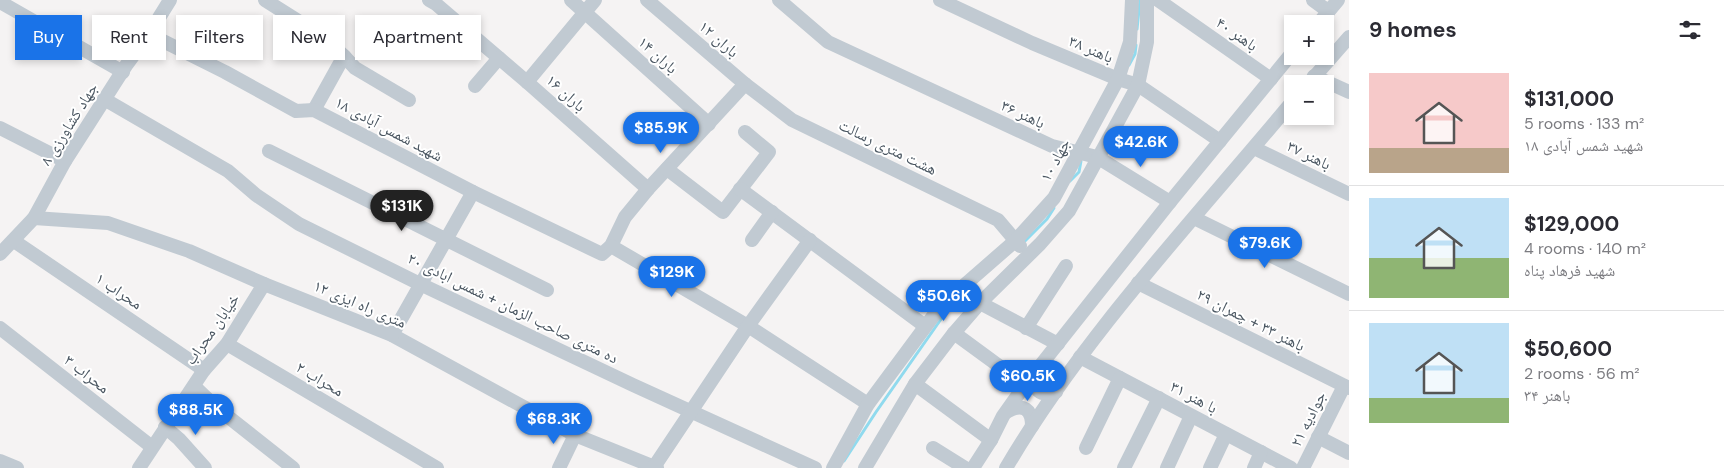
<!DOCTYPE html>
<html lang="en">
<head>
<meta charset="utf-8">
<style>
	:root { --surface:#fff; --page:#f7f7f7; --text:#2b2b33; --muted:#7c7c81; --line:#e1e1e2; --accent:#1a73e8 }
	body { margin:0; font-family:"DM Sans","Noto Naskh Arabic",sans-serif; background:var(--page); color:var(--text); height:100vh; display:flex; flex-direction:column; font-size:19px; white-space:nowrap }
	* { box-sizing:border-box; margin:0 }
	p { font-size:16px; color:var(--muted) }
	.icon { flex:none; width:28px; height:28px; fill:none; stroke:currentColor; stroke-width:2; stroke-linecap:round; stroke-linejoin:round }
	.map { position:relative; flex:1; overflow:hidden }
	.details { display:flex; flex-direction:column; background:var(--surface); width:375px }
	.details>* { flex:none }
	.hud { position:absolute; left:15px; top:15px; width:475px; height:45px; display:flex; gap:10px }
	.buttons { position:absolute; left:1284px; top:15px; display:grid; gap:10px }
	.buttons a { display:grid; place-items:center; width:50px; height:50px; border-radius:0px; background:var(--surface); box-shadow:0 2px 8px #0003; font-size:25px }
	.price { position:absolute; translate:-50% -42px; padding:0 11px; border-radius:18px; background:var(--accent); color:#fff; font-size:16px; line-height:32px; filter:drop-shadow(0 1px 2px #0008) }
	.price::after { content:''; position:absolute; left:50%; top:30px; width:15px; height:11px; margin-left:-8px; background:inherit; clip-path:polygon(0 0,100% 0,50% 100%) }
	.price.on { background:#222; color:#fff }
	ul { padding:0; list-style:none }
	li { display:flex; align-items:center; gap:15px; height:125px; padding:0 20px }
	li+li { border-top:1px solid var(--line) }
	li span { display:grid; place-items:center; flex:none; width:140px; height:100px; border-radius:0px; color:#555 }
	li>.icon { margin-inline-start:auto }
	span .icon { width:60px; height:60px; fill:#fffc; stroke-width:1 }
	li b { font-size:21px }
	h2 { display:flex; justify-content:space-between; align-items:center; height:60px; padding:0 20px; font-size:21px }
	.pill { padding:0 18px; border-radius:0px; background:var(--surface); box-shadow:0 2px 8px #0003; font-size:18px; line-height:45px }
	.pill.on { background:var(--accent); color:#fff }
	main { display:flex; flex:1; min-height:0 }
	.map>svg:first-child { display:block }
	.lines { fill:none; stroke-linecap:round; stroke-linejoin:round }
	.stream { stroke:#90daee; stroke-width:3 }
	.minor { stroke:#c1cad2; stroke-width:14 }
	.labels { text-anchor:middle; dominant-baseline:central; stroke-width:4; stroke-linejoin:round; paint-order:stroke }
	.street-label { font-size:16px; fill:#4a5661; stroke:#fff }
</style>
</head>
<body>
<main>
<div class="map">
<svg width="1349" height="468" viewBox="0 0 1349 468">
	<rect width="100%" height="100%" fill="#f5f3f3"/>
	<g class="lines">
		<g class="stream">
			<polyline points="1137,29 1140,0"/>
			<polyline points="1129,65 1135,54 1136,45"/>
			<polyline points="1070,181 1079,172 1081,161"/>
			<polyline points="1023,243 1047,219 1054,208"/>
			<polyline points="844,461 876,412 946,312"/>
		</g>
		<g class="minor">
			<polyline points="265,0 325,38 344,56 314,110"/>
			<polyline points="429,0 436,4 527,82 648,189"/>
			<polyline points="571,0 709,124"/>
			<polyline points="647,0 745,84 792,120 998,220 1020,246"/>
			<polyline points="779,0 828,42 1052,146 1097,157 1170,202"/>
			<polyline points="940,0 1032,43 1118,79 1138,85 1220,141"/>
			<polyline points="1158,0 1271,79"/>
			<polyline points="1313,0 1328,11"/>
			<polyline points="0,2 123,72"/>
			<polyline points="1318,24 1338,0"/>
			<polyline points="149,34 225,72 296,111 314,110 473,192 602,254 611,246 625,217 648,189 745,84"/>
			<polyline points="344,56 355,68 409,100"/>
			<polyline points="1314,76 1349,92"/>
			<polyline points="527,82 595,0"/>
			<polyline points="1308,84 1349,37"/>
			<polyline points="475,86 499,58"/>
			<polyline points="104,99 228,171 256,195 299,224 420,284 633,385 815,468"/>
			<polyline points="0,128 65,161"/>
			<polyline points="1254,148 1349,194"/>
			<polyline points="269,151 547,290"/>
			<polyline points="667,169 723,212 769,152 745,132"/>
			<polyline points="740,189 925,326"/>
			<polyline points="34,218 108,223 189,251 264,284 392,335 575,435 657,468"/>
			<polyline points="1194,218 1349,294"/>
			<polyline points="752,240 772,212"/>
			<polyline points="14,241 204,370"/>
			<polyline points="611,246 748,326 868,404"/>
			<polyline points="0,254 34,218 65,161 127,64 149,34 170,0"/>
			<polyline points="1138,283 1349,388"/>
			<polyline points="980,303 1058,344"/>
			<polyline points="0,328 152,447"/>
			<polyline points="1026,328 1066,266"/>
			<polyline points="954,333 1025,385"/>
			<polyline points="392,335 473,192"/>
			<polyline points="227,344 437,468"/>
			<polyline points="1080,357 1291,468"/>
			<path d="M 1035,373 C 1032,390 1040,397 1056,392"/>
			<polyline points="915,384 991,440"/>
			<polyline points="194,386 217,408 293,468"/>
			<path d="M 1008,411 C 1023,403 1032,409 1032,426"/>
			<polyline points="165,427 179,439 205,468"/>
			<polyline points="1318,437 1349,453"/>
			<polyline points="933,448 965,468"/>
			<polyline points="1086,448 1120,378"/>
			<polyline points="0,461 17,468"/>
			<polyline points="654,467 748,326 810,240"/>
			<polyline points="139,468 204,370 227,344 264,284"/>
			<polyline points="559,468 575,435"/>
			<polyline points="833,468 868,404 934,315 960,289 1015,241 1054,198 1118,79 1130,42 1132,0"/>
			<polyline points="865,468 915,384 954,333 980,303 1040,244 1069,211 1138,85 1147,42 1147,0"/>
			<polyline points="973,468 991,440 1003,416 1025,385 1170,202 1292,53"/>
			<path d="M 1006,468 C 1085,334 1193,221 1292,102"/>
			<polyline points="1124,468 1159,398"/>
			<polyline points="1167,468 1191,416"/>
			<polyline points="1210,468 1226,434"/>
			<polyline points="1254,468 1261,452"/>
			<polyline points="1303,468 1344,386"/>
		</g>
	</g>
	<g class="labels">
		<g class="street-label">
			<text transform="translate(1237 34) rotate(35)">باهنر ۴۰</text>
			<text transform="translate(719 39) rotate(41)">باران ۱۲</text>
			<text transform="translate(1091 49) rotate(23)">باهنر ۳۸</text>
			<text transform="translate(658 55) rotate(42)">باران ۱۴</text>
			<text transform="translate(566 93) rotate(42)">باران ۱۶</text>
			<text transform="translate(1023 114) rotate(25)">باهنر ۳۶</text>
			<text transform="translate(69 124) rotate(-58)">جهاد کشاورزی ۸</text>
			<text transform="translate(389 129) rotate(28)">شهید شمس آبادی ۱۸</text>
			<text transform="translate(888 147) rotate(26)">هشت متری رسالت</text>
			<text transform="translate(1309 155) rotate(26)">باهنر ۳۷</text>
			<text transform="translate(1055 160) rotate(-62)">جهاد ۱۰</text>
			<text transform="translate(119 291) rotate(34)">محراب ۱</text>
			<text transform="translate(360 304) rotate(23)">۱۲ متری راه ایزی</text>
			<text transform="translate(513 308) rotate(26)">ده متری صاحب الزمان + شمس ابادی ۲۰</text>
			<text transform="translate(1251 320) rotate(27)">باهنر ۳۳ + چمران ۲۹</text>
			<text transform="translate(212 329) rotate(-55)">خیابان محراب</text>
			<text transform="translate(87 374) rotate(38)">محراب ۳</text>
			<text transform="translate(320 379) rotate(31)">محراب ۲</text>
			<text transform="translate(1194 397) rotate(28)">با هنر ۳۱</text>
			<text transform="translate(1308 419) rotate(-63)">جوادیه ۲۱</text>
		</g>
	</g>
</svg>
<div class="buttons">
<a>+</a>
<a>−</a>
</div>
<b class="price" style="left:661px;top:154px">$85.9K</b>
<b class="price" style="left:1141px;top:168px">$42.6K</b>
<b class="price on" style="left:402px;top:232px">$131K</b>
<b class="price" style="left:1265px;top:269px">$79.6K</b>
<b class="price" style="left:672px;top:298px">$129K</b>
<b class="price" style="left:944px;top:322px">$50.6K</b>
<b class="price" style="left:1028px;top:402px">$60.5K</b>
<b class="price" style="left:196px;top:436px">$88.5K</b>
<b class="price" style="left:554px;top:445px">$68.3K</b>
<div class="hud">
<a class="pill on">Buy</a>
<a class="pill">Rent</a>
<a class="pill">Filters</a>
<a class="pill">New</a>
<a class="pill">Apartment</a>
</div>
</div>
<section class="details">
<h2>9 homes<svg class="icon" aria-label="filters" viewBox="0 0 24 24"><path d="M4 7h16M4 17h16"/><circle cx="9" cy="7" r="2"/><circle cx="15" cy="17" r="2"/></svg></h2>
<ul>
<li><span style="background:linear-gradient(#f6c9c9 75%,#b9a48a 0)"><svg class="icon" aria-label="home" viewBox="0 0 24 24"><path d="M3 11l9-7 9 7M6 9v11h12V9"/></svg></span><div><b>$131,000</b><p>5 rooms · 133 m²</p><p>شهید شمس آبادی ۱۸</p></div></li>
<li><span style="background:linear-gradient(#bfe0f5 60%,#8fb573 0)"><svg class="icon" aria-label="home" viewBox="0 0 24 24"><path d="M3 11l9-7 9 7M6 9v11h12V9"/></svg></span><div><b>$129,000</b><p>4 rooms · 140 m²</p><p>شهید فرهاد پناه</p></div></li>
<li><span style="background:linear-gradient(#bfe0f5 75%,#8fb573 0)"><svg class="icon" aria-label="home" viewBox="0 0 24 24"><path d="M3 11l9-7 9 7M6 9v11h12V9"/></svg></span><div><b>$50,600</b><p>2 rooms · 56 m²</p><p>باهنر ۳۴</p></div></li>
</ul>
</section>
</main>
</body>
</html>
